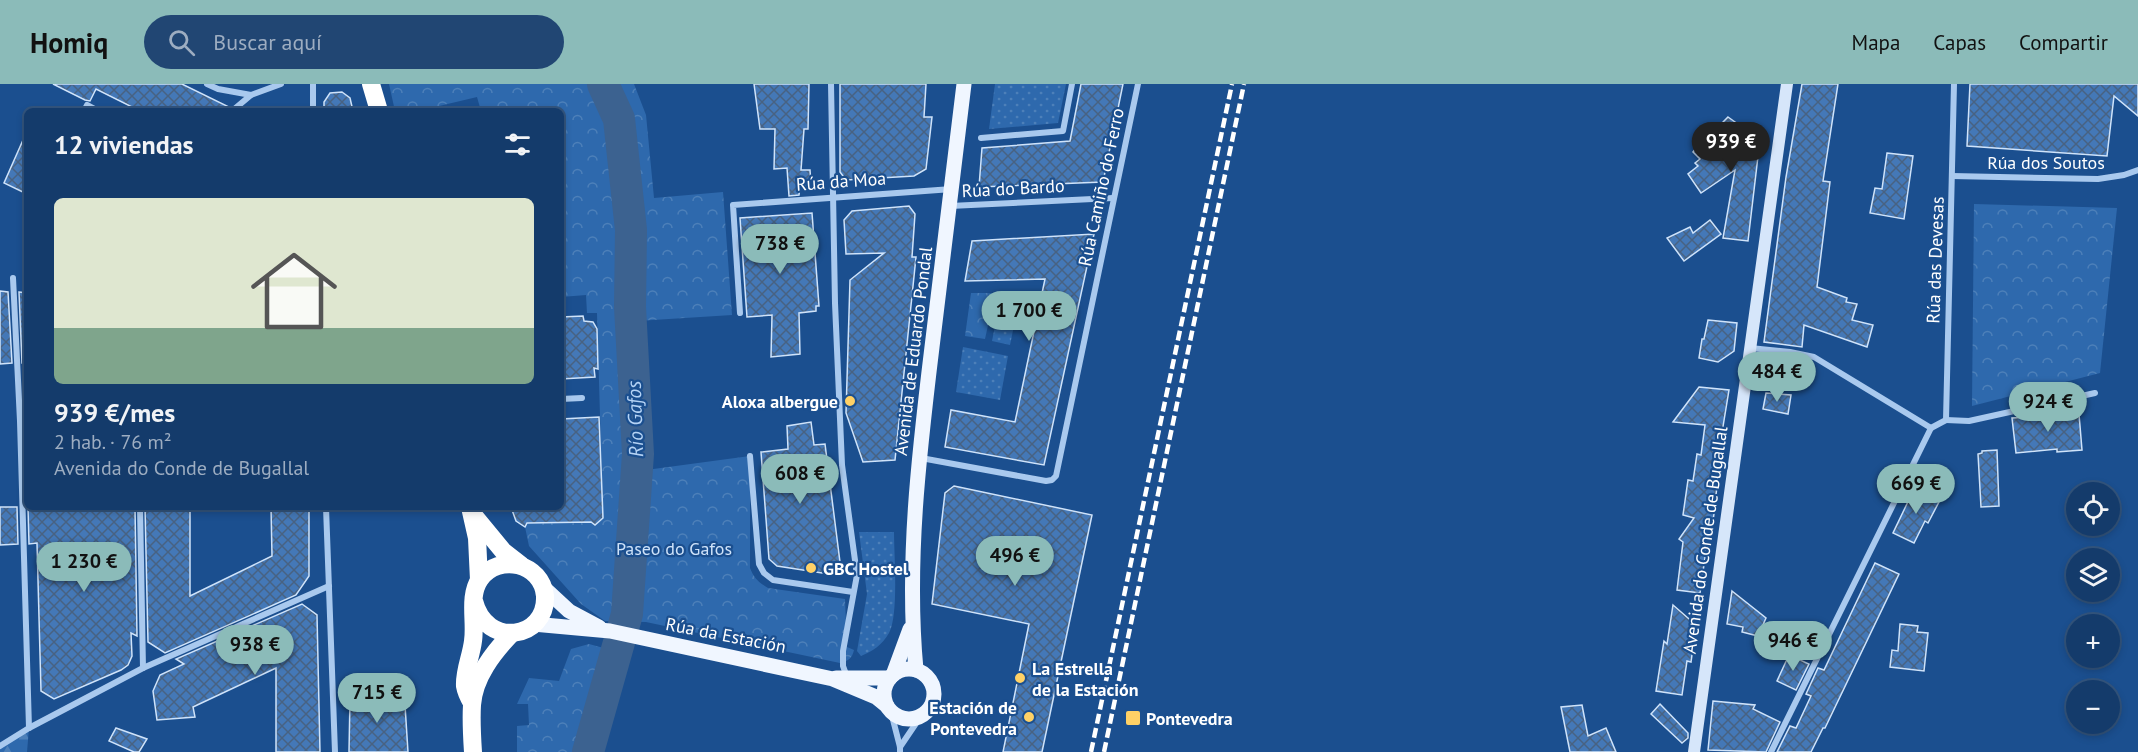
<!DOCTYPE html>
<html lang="es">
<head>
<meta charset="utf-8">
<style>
	:root { --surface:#143b6b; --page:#214673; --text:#f1f3f6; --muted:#9dadc1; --line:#33557e; --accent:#8bbbb9 }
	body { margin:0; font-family:"PT Sans",sans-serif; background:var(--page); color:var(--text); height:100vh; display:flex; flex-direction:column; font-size:22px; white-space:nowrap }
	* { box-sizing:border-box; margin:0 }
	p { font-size:20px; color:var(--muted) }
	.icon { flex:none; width:33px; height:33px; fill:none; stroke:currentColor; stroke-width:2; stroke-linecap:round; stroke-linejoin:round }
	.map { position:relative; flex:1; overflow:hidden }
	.drawer { position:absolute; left:24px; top:24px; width:540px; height:402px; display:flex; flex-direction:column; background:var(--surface); border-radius:9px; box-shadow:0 3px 9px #0003,0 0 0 2px var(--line) }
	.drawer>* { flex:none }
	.tools { position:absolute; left:2066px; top:398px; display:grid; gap:12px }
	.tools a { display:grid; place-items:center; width:54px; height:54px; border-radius:50%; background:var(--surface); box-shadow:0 3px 9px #0003,0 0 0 2px var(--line); font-size:30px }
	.price { position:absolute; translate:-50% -51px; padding:0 14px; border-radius:21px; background:var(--accent); color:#111; font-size:20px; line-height:39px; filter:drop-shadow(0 2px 3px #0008) }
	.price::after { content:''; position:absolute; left:50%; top:36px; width:18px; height:14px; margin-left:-9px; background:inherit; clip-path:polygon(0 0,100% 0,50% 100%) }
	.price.active { background:#222; color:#fff }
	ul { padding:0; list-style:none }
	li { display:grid; align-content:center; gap:12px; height:318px; padding:0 30px }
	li+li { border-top:2px solid var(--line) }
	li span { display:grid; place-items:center; height:186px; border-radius:9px; color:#555 }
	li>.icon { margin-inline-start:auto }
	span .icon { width:108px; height:108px; fill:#fffc; stroke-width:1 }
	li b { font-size:26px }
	h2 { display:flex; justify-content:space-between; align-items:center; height:72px; padding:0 30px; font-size:26px }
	header { display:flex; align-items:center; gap:36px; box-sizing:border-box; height:84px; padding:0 30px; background:var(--accent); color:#111 }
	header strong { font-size:28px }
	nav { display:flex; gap:33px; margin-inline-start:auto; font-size:21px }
	.search { width:420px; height:54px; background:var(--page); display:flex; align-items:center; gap:15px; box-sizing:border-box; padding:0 21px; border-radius:33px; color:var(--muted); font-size:22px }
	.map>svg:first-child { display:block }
	.grass { fill:url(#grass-dots) }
	.forest { fill:url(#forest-firs) }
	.park { fill:url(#park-crowns) }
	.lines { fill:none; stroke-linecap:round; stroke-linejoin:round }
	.river { stroke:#3c6290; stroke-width:32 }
	.building { fill:url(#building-cross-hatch); stroke:#cfe3fa; stroke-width:1.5 }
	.street { stroke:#a9c9ee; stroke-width:6 }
	.secondary { stroke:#d6e6fa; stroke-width:12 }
	.primary { stroke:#f0f6ff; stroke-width:15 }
	.highway { stroke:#fff; stroke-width:18 }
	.rail { stroke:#fff; stroke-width:4.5; stroke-dasharray:10 4.5; stroke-linecap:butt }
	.poi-dot { fill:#ffd166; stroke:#1b4f8f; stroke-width:2 }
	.labels { text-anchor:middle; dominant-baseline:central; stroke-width:4.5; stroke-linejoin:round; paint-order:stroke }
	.street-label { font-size:18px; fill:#fff; stroke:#1b4f8f }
	.poi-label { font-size:18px; font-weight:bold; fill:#fff; stroke:#1b4f8f; text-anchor:start }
	.park-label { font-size:18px; fill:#cfe3fa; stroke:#1b4f8f }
	.water-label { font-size:20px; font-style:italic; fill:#b5d3f5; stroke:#1b4f8f }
</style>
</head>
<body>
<header>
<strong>Homiq</strong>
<div class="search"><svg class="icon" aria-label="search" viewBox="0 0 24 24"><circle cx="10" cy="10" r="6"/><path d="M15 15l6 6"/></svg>Buscar aquí</div>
<nav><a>Mapa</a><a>Capas</a><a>Compartir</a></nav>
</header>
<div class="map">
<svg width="2138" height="668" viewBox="0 0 2138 668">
	<defs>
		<pattern id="grass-dots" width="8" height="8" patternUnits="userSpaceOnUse" patternTransform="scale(1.5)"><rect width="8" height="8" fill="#2e69ad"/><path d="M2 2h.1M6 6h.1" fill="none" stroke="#4d80b9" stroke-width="1.8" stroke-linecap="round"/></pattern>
		<pattern id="forest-firs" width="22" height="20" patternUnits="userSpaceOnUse" patternTransform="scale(1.5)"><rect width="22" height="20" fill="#2e69ad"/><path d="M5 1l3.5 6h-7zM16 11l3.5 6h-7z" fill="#4d80b9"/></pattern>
		<pattern id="park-crowns" width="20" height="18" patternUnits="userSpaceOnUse" patternTransform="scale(1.5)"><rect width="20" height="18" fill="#2e69ad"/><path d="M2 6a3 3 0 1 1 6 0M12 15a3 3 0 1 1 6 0" fill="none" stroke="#4d80b9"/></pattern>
		<pattern id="building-cross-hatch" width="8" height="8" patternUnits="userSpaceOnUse" patternTransform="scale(1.5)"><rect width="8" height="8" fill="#4478b7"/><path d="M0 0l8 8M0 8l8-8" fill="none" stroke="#486282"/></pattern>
	</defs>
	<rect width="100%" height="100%" fill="#1b4f8f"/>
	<g class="grass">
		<polygon points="995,0 1066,0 1058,39 989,45"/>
		<polygon points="1002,207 1021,207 1010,261 992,257"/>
		<polygon points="963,263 1008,272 1000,316 956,308"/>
		<path d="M 859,448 L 894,448 C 894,471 899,531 889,549 C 882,561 873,567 861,572 L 857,567 L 867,510 Z"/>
	</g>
	<polygon class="forest" points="29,644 27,668 0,668 0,663"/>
	<g class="park">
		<path d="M 389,0 L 634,0 L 646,31 L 654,114 L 723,108 L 732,231 L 637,237 L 646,386 L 750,372 L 750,484 C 754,494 758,498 768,504 L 845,515 L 847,563 L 854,566 C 852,574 849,577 840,579 L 646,538 L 605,537 L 581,520 L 529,462 L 525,443 L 527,439 L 591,438 L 603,433 L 597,229 L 587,229 L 586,211 L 561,213 L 561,27 L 481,27 L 477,13 L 418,27 L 395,27 Z"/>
		<polygon points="1974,120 2117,124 2100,289 1972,322"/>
		<polygon points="971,209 995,209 985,255 965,252"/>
		<polygon points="589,560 611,566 582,668 517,668 517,642 529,641 528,620 517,620 529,594 559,597 571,565"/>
	</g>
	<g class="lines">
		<polyline class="river" points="588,668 627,530 638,370 630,223 631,146 619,35 603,0"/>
	</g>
	<g class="building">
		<polygon points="53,0 182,0 229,23 227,27 140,27 96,5 90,17 85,16"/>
		<polygon points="754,0 809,0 808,45 804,45 801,86 810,86 811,101 800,102 799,111 789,112 787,84 774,85 775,45 760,45"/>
		<polygon points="840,0 926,0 924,33 932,33 926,85 914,92 846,96 840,88"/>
		<polygon points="1081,0 1123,0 1103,98 979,103 982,64 1070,57"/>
		<polygon points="1802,0 1838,0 1823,97 1830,98 1817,203 1847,214 1846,218 1857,220 1852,236 1873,241 1867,263 1804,241 1802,263 1764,258 1786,93"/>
		<polygon points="1970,0 2138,0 2138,32 2114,12 2107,72 1967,62"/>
		<polygon points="342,8 350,14 353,27 324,27 324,18 330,9"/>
		<polygon points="1728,33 1745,45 1761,47 1748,157 1723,154 1735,86 1701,109 1688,90 1698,82 1695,79 1700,75 1693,68 1703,55 1717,68 1720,41"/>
		<polygon points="27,47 27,110 4,99"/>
		<polygon points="1887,69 1913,72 1904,135 1870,129 1875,104 1882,105"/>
		<polygon points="909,122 915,130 912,173 916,173 895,376 863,378 846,329 850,196 884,169 846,170 844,136 852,127"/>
		<polygon points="812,129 819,222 816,222 816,227 799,229 800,270 771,273 772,231 747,233 740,134"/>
		<polygon points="1710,136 1721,150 1684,177 1667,154 1690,143 1693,149"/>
		<polygon points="1094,150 1044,381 945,363 951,326 1015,338 1045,195 965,197 972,157"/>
		<polygon points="0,207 8,208 12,279 0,280"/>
		<polygon points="19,208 27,209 27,279 22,279"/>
		<polygon points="583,232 584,237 593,238 597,245 598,285 594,284 595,293 561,295 561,233"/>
		<polygon points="1708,236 1737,239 1734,267 1718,278 1699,274 1702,255 1704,255"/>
		<polygon points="1699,303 1729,306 1718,373 1715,402 1717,402 1713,438 1710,438 1700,509 1677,506 1683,458 1679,455 1694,434 1683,431 1688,396 1693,397 1697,370 1701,371 1705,341 1673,338"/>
		<polygon points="1766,309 1791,311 1788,330 1763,325"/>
		<polygon points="2079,330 2082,366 2057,368 2057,365 2016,369 2012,334"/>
		<polygon points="599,333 603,434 595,441 591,438 527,439 525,443 516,437 511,423 561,423 561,335"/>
		<polygon points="811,338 814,361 825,360 841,486 835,491 777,482 769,475 761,368 788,365 787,342"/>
		<polygon points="1997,366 1999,422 1981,423 1978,370 1982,369 1982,367"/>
		<polygon points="954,402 1092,431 1042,668 1003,668 1029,540 932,520 945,409"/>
		<polygon points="1915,403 1940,416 1928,439 1925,437 1914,459 1893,449"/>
		<polygon points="0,423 17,423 18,460 0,461"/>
		<polygon points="28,423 135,423 137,552 131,549 132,572 128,581 121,586 54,615 41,607 37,459 29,460"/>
		<polygon points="145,423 190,423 190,512 272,472 271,423 309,423 309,492 296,511 165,569 148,558"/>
		<polygon points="1875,479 1899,490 1825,644 1823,644 1811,668 1777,668 1790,642 1796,644 1811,612 1806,610 1818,584 1824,586"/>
		<polygon points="1732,507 1766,534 1758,552 1742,548 1743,543 1727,540"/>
		<polygon points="302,520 317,531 320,668 276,668 276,584 193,623 195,633 157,636 153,607 160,591 184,580 176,575"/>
		<polygon points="1673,521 1696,541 1691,578 1687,577 1682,611 1656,607 1664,557 1667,560"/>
		<polygon points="1900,540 1918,542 1917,548 1928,549 1924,587 1890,583 1892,566 1898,567"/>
		<polygon points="1789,571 1809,580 1796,606 1777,597"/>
		<polygon points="386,607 385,619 395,618 395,622 405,621 408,668 349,668 350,615 352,611 356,608"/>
		<polygon points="1713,617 1755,621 1753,625 1780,638 1766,668 1708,666"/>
		<polygon points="1660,620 1688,649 1688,654 1682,659 1651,630"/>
		<polygon points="1582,621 1588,652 1606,644 1616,668 1570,668 1561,623"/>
		<polygon points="116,644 147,655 139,668 134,668 109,657"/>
	</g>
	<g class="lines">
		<g class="street">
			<polyline points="207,0 218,5 251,11"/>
			<polyline points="313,0 313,27"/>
			<polyline points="831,0 835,219 842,381 857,491 843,567 843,582 847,593"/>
			<polyline points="84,27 87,21 98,27"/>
			<polyline points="232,27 251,11 281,0"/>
			<polyline points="981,54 1063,47 1072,0"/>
			<polyline points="1952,92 2098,95 2124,91 2138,86"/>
			<polyline points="950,122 1113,114"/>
			<polyline points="13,194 20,337 29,644"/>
			<polyline points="740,229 733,121 952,105"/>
			<polyline points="1750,264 1790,268 1814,273 1931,344"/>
			<polyline points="561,315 582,314"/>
			<polyline points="1946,336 1969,337 2095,309"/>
			<polyline points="1931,344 1946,336 1954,0"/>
			<polyline points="750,372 759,480 764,489 773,496 853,508"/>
			<polyline points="921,374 1046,397 1052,396 1056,392 1138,0"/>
			<polyline points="140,423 143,584"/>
			<polyline points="326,423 335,668"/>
			<polyline points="891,628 900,663 900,668"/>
			<polyline points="0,662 29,644 143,584 329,502"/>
			<polyline points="900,663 921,632"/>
			<polyline points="1771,668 1931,344"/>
		</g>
		<polyline class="secondary" points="1694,668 1787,0"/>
		<g class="primary">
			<polyline points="542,502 569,527 599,543"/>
			<polyline points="533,540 610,547 833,595 876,613 887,622"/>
			<circle cx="909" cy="610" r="25"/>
			<path d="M 916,586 C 906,479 919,370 932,263 C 943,175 953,88 964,0"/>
			<polyline points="893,591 910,545"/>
			<polyline points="836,594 890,594"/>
		</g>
		<g class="highway">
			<polyline points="371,0 379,27"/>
			<polyline points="470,423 477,454 479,496"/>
			<polyline points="475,433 503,467 521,481"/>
			<path d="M 472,619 C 469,614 466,608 465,602 C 464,587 471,573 473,557 C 476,538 468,512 480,495 C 499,469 542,479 545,512 C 547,555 486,565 474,517"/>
			<path d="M 473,668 C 472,653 471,637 472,621 C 474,593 493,569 512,549"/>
		</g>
		<g class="rail">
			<polyline points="1091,668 1232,0"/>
			<polyline points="1104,668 1244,0"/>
		</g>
	</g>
	<g class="poi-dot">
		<circle cx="850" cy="317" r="6"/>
		<circle cx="811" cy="484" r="6"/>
		<circle cx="1020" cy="594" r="6"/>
		<circle cx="1029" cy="633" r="6"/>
		<rect x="1125" y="626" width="16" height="16" rx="3"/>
	</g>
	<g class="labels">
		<g class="street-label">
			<text x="2046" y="78">Rúa dos Soutos</text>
			<text transform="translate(841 97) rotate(-4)">Rúa da Moa</text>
			<text transform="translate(1101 103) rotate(-78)">Rúa Camiño do Ferro</text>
			<text transform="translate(1013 104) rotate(-3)">Rúa do Bardo</text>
			<text transform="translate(1935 176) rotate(-88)">Rúa das Devesas</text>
			<text transform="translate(913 267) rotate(-83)">Avenida de Eduardo Pondal</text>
			<text transform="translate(1705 456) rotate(-82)">Avenida do Conde de Bugallal</text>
			<text transform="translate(726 551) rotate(11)">Rúa da Estación</text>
		</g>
		<g class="poi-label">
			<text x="838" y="317" text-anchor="end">Aloxa albergue</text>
			<text x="823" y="484">GBC Hostel</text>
			<text x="1032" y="584">La Estrella<tspan x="1032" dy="21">de la Estación</tspan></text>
			<text x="1017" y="623" text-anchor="end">Estación de<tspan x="1017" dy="21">Pontevedra</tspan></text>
			<text x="1146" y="634">Pontevedra</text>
		</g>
		<g class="park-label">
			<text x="674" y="464">Paseo do Gafos</text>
		</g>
		<g class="water-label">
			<text transform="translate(635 335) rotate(-92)">Río Gafos</text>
		</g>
	</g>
</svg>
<div class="tools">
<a><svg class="icon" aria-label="locate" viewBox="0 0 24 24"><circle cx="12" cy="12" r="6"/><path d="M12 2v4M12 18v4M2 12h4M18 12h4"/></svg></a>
<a><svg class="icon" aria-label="layers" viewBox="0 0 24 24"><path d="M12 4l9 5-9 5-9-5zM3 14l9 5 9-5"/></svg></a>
<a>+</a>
<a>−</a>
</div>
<b class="price active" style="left:1731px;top:89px">939 €</b>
<b class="price" style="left:780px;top:191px">738 €</b>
<b class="price" style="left:1029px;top:258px">1 700 €</b>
<b class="price" style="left:1777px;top:319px">484 €</b>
<b class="price" style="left:2048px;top:349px">924 €</b>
<b class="price" style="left:800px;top:421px">608 €</b>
<b class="price" style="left:1916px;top:431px">669 €</b>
<b class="price" style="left:1015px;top:503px">496 €</b>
<b class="price" style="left:84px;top:509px">1 230 €</b>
<b class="price" style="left:1793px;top:588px">946 €</b>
<b class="price" style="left:255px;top:592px">938 €</b>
<b class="price" style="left:377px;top:640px">715 €</b>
<section class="drawer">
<h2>12 viviendas<svg class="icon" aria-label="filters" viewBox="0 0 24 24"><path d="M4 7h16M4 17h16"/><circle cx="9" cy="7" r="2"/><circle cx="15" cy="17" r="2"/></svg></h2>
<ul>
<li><span style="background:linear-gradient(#dfe7d0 70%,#7fa58c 0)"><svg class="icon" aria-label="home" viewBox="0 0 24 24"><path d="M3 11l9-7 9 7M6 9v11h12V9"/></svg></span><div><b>939 €/mes</b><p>2 hab. · 76 m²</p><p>Avenida do Conde de Bugallal</p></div></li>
</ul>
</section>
</div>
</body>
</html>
